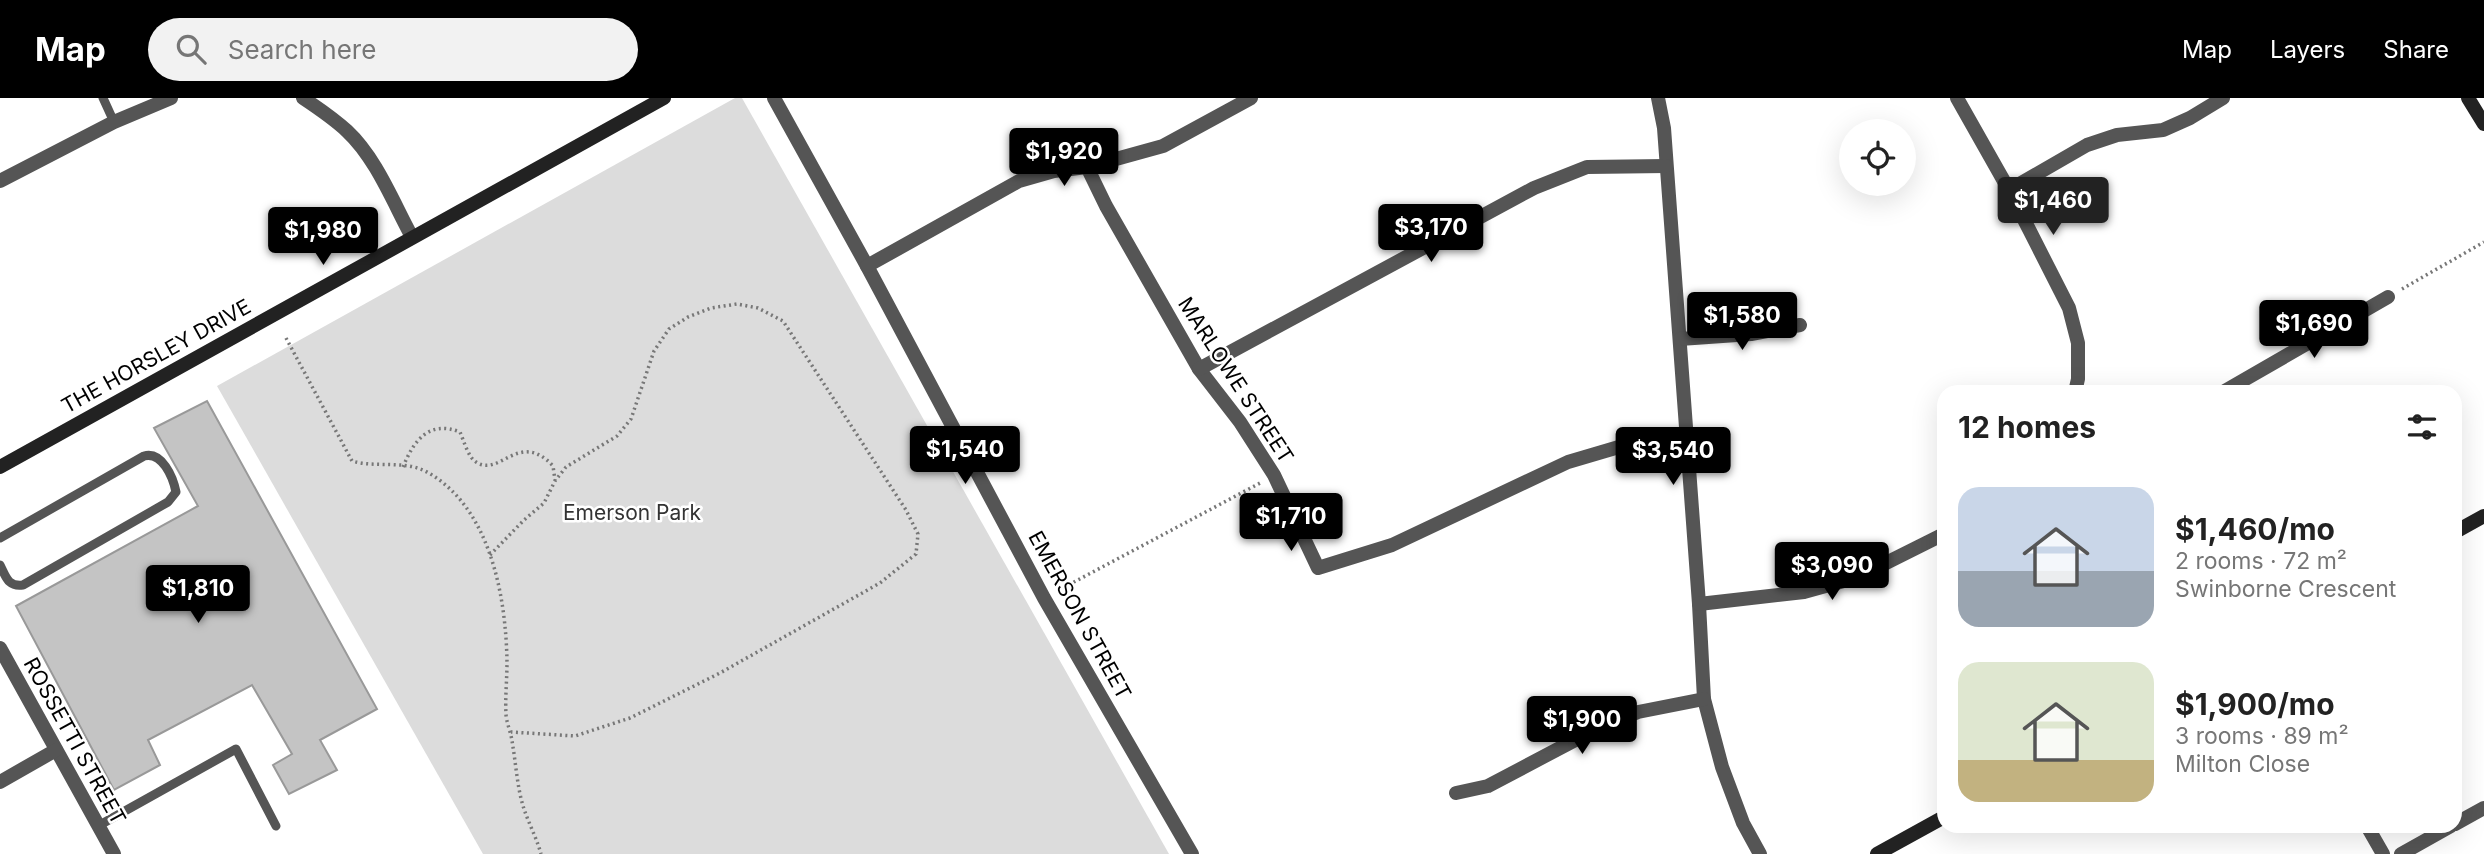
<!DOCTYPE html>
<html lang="en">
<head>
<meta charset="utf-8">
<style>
	:root { --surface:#fff; --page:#f2f2f2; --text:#222; --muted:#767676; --accent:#000 }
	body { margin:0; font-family:Inter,sans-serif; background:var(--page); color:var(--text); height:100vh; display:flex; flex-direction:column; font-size:26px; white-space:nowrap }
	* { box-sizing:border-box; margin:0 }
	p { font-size:23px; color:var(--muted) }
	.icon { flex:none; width:38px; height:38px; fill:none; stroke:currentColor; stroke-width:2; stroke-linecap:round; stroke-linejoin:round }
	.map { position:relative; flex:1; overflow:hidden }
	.sheet { position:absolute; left:1937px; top:287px; width:525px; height:448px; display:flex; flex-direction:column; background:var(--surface); border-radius:21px; box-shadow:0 7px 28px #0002 }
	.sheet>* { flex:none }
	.controls { position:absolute; left:1839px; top:21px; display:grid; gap:14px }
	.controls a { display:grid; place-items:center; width:77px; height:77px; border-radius:50%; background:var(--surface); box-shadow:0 7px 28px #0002; font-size:35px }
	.price { position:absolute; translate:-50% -60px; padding:0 16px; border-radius:7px; background:var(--accent); color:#fff; font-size:23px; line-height:46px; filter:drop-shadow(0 2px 4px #0008) }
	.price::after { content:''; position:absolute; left:50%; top:42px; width:21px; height:16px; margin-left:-10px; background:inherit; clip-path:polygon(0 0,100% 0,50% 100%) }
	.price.selected { background:#222; color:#fff }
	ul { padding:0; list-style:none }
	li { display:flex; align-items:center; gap:21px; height:175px; padding:0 21px }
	li span { display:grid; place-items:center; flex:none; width:196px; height:140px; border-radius:21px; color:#555 }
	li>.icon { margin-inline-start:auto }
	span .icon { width:84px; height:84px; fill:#fffc; stroke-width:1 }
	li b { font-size:30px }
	h2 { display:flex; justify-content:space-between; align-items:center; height:84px; padding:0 21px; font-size:30px }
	header { display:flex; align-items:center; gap:42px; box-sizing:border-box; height:98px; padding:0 35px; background:var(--accent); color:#fff }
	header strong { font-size:33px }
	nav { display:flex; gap:38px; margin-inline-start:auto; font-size:24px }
	.search { width:490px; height:63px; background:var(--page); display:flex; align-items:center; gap:18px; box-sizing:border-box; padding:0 24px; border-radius:38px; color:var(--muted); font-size:26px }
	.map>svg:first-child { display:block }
	.green { fill:#dcdcdc }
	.building { fill:#c4c4c4; stroke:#999; stroke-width:2 }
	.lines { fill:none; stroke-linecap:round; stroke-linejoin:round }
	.path { stroke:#777; stroke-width:3.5; stroke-dasharray:2 3.5; stroke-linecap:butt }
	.lane { stroke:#555; stroke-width:9 }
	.street { stroke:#555; stroke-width:14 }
	.secondary { stroke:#222; stroke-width:14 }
	.labels { text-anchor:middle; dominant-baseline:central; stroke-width:5; stroke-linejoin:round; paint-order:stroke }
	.street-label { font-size:21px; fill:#000; stroke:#fff }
	.park-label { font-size:21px; fill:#333; stroke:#fff }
</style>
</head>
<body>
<header>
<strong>Map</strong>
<div class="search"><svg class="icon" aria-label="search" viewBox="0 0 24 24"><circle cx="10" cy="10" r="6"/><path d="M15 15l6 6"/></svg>Search here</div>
<nav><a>Map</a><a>Layers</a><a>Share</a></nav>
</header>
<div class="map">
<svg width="2484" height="756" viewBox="0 0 2484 756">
	<rect width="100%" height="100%" fill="#fff"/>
	<polygon class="green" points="735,0 742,0 1169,756 483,756 217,288"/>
	<polygon class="building" points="207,303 377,611 320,642 337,672 289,696 273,667 292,656 252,587 148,642 160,667 114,692 16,508 198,408 154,330"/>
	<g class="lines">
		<g class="path">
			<polyline points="2402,191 2484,144"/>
			<path d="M 286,240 L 352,363 C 375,370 403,362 425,373 C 490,407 506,498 507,564 C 507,582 505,600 506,617 C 507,626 511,635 512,643 C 516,665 517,690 524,711 C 529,726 537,741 541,756"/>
			<path d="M 403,369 C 414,342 429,322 460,334 C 464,343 468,359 476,364 C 500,380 519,331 553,368 L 555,382"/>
			<polyline points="490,457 524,422 544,405 555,383 566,369 617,338 631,321 654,253 669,231 688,219 711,210 737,206 758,210 783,223 906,412 918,436 916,456 880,485 720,575 630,620 575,638 511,634"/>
			<polyline points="1059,492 1262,384"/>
		</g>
		<g class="lane">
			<polyline points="103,0 114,24"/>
			<path d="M 0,440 L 144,358 C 162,353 173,379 176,394 L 168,404 L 23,487 C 8,489 6,479 0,467"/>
			<polyline points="98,728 236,651 276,728"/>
		</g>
		<g class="street">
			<path d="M 303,0 C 318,10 333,20 347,33 C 376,60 393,104 412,139"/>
			<polyline points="774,0 867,168 1044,500 1192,756"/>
			<polyline points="1658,0 1664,30 1699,506 1704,601 1722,669 1743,725 1760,756"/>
			<polyline points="1957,0 2009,92 2069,210 2078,245 2078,281 2075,294"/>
			<polyline points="1087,69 1106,108 1199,271 1240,324 1274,377 1318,470 1392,447 1568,364 1629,346 1687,343"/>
			<polyline points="0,83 114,24 171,0"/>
			<polyline points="2009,92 2087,47 2117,37 2163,32 2190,20 2223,0"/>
			<polyline points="867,168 1019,83 1054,73 1087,69 1163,48 1251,0"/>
			<polyline points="1680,241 1751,236 1800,227"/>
			<polyline points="1199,271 1534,90 1587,69 1666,68"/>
			<polyline points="2223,294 2388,199"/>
			<polyline points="1699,506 1804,494 1858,479 1944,436"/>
			<polyline points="0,550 114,756"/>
			<polyline points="0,684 56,652"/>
			<polyline points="1456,695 1488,688 1598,630 1638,614 1704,601"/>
			<polyline points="2455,726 2484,710"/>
			<polyline points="2367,728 2383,756"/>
			<polyline points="2401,756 2451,728"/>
		</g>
		<g class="secondary">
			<polyline points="2468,0 2484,26"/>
			<polyline points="0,369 664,0"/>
			<polyline points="2455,434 2484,418"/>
			<polyline points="1877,756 1944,719"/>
		</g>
	</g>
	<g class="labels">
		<g class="street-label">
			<text transform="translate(156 258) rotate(-29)">THE HORSLEY DRIVE</text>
			<text transform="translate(1236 282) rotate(57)">MARLOWE STREET</text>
			<text transform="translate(1080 517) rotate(61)">EMERSON STREET</text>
			<text transform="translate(75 643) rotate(61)">ROSSETTI STREET</text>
		</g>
		<g class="park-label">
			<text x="632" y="414">Emerson Park</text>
		</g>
	</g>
</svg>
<div class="controls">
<a><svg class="icon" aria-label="locate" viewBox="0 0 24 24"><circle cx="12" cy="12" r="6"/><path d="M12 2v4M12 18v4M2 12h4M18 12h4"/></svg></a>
</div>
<b class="price" style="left:1064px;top:90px">$1,920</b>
<b class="price selected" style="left:2053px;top:139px">$1,460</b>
<b class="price" style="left:1431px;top:166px">$3,170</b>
<b class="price" style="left:323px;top:169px">$1,980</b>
<b class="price" style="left:1742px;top:254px">$1,580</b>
<b class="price" style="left:2314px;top:262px">$1,690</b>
<b class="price" style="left:965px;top:388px">$1,540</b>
<b class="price" style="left:1673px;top:389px">$3,540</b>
<b class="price" style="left:1291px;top:455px">$1,710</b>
<b class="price" style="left:1832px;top:504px">$3,090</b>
<b class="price" style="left:198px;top:527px">$1,810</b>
<b class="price" style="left:1582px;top:658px">$1,900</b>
<section class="sheet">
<h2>12 homes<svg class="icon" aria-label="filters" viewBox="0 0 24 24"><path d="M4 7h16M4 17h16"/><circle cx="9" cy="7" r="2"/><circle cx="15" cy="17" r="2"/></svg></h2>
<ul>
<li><span style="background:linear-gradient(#c9d6e8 60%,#9aa5b1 0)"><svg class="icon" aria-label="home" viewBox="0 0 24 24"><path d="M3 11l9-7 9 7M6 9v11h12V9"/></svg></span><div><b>$1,460/mo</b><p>2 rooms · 72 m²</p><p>Swinborne Crescent</p></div></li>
<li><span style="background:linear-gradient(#dfe7d0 70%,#c2b280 0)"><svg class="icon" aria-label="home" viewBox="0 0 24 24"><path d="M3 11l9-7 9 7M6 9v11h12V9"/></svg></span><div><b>$1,900/mo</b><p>3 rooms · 89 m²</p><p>Milton Close</p></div></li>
</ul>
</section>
</div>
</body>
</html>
